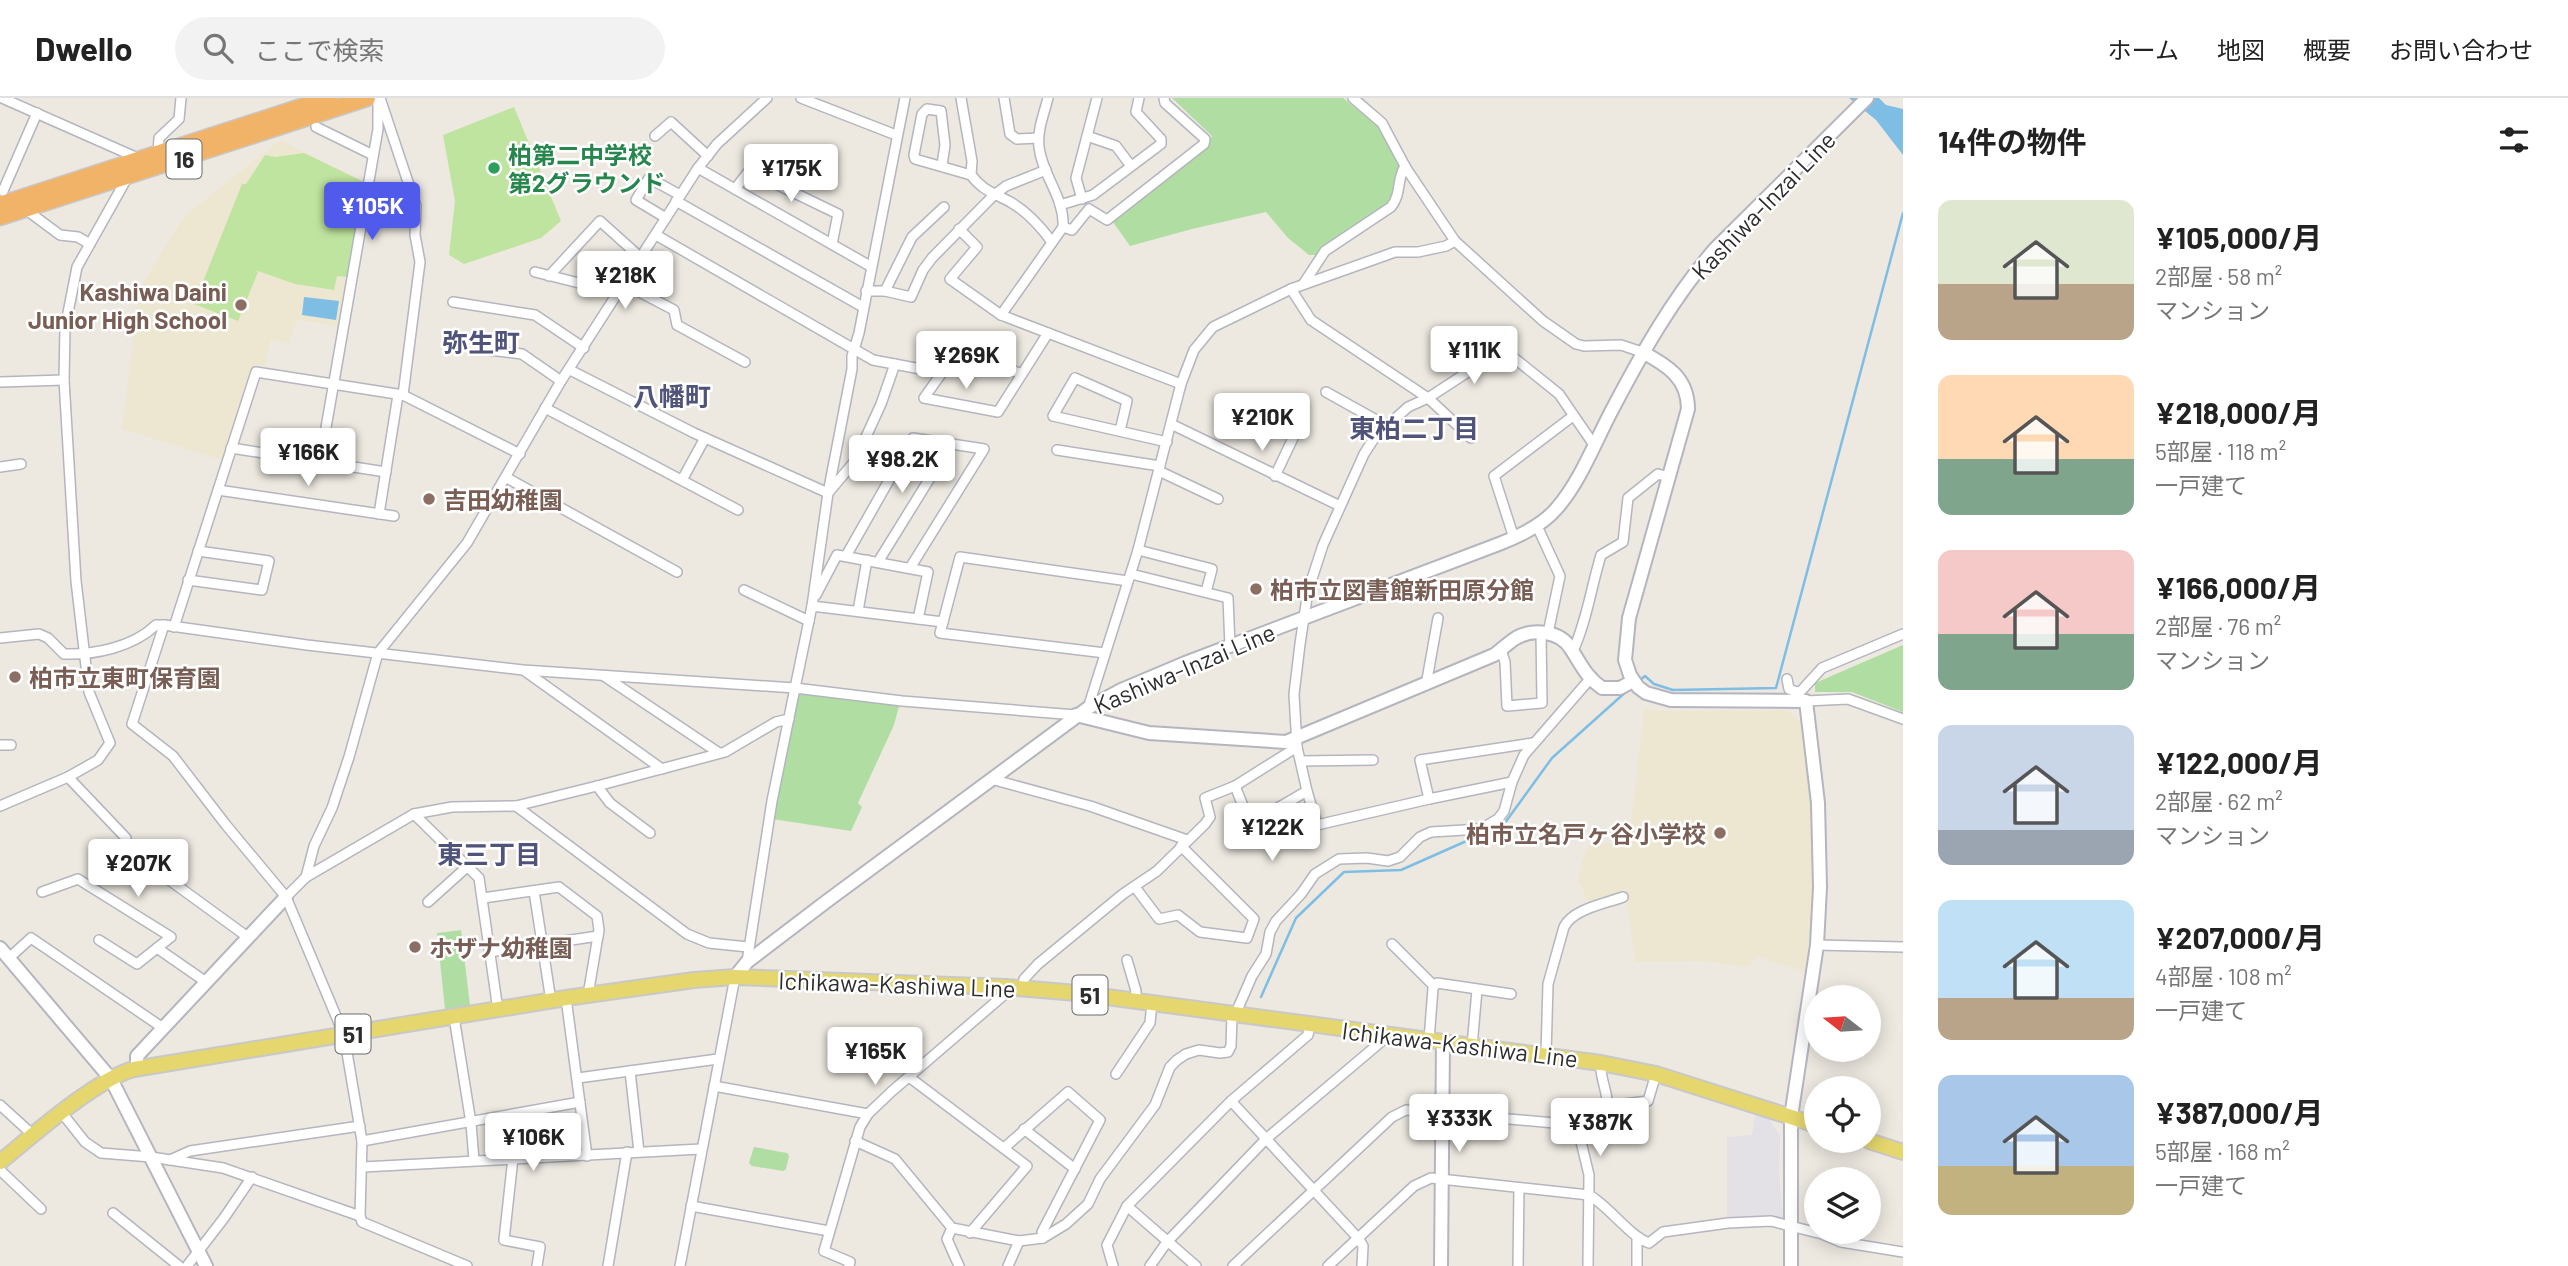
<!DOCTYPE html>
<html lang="ja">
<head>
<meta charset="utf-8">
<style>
	:root { --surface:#fff; --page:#f2f2f2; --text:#222; --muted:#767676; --line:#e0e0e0; --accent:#505beb }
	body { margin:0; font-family:Barlow,"Noto Sans JP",sans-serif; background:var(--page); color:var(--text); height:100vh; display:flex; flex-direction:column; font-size:26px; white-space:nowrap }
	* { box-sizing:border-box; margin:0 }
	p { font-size:23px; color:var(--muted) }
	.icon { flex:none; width:38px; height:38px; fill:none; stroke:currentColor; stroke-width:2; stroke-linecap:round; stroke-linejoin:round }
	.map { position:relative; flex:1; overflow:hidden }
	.details { display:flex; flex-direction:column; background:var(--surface); width:665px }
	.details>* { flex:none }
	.needle { width:46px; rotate:287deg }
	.buttons { position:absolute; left:1804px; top:887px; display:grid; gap:14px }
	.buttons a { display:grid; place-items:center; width:77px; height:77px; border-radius:50%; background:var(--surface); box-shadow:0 4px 18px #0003; font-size:35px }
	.price { position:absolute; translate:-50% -60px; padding:0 16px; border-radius:7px; background:#fff; color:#222; font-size:23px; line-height:46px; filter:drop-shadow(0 2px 4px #0008) }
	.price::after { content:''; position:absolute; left:50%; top:42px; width:21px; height:16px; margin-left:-10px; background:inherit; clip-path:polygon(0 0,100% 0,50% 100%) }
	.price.current { background:var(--accent); color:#fff }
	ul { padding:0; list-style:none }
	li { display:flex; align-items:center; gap:21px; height:175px; padding:0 35px }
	li span { display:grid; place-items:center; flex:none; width:196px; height:140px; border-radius:14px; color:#555 }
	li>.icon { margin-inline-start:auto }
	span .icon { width:84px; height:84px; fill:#fffc; stroke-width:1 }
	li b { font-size:30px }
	h2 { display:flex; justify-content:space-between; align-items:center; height:84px; padding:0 35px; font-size:30px }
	header { display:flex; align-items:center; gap:42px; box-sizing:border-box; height:98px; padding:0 35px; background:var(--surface); border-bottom:2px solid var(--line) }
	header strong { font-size:33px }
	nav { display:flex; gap:38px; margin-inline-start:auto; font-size:24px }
	.search { width:490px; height:63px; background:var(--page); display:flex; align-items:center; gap:18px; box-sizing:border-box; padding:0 24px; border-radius:38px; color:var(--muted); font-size:26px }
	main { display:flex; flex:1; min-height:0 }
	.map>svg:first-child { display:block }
	.industrial { fill:#e3e0e6 }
	.education { fill:#ede7d2 }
	.green { fill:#b0dea2 }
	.pitch { fill:#bfe49f }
	.water { fill:#7ebee5 }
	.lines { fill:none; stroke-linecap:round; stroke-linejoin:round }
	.stream { stroke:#7ebee5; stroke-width:2.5 }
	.street-casing { stroke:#b4b5bf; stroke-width:12 }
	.secondary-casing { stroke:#b4b5bf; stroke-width:16 }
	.primary-casing { stroke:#c8c8c8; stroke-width:18 }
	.highway-casing { stroke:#c8c8c8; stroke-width:19 }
	.street { stroke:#fff; stroke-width:9 }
	.secondary { stroke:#fff; stroke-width:12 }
	.primary { stroke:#e5d76d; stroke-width:14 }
	.highway { stroke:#f1b368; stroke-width:16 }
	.leisure-dot { fill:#2e9e5b; stroke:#fff; stroke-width:2.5 }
	.education-dot { fill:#8d6e63; stroke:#fff; stroke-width:2.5 }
	.labels { text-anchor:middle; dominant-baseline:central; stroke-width:5; stroke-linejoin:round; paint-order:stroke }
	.shield { fill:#fff; stroke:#6c6c6c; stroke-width:2 }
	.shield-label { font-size:23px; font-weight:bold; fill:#2d2d2d }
	.leisure-label { font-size:24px; font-weight:bold; fill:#27864d; stroke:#fff; text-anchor:start }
	.street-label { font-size:24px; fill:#2d2d2d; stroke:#fff }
	.education-label { font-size:24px; font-weight:bold; fill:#785e54; stroke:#fff; text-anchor:start }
	.neighbourhood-label { font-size:26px; font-weight:bold; fill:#50537a; stroke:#fff }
</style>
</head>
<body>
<header>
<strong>Dwello</strong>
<div class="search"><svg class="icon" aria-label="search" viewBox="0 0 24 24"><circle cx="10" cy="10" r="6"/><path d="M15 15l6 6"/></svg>ここで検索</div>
<nav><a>ホーム</a><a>地図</a><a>概要</a><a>お問い合わせ</a></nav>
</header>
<main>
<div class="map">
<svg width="1903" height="1168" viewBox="0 0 1903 1168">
	<rect width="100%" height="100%" fill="#ede9e1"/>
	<polygon class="industrial" points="1755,1017 1769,1021 1780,1038 1779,1075 1783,1122 1772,1119 1727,1119 1727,1039 1752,1037"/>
	<g class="education">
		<polygon points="280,42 364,84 341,229 297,222 289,245 271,242 265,268 254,267 222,362 122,331 139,191 184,118"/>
		<polygon points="1644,611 1671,613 1786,612 1801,624 1811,703 1814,756 1813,798 1806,874 1758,859 1748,869 1700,863 1635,864 1626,792 1589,804 1578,783 1582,763 1590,745 1622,746 1631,725"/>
	</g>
	<g class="green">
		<polygon points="1172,0 1343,0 1377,27 1401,68 1396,96 1380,119 1327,157 1309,157 1288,140 1266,114 1192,131 1130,148 1113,124 1209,46 1212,38"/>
		<polygon points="1903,547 1903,614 1852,594 1815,594 1815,585"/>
		<polygon points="796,595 899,608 894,627 858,705 862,709 851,733 772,721"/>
		<polygon points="461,832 470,908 445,911 437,835"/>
		<polygon points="754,1049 787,1055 789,1058 786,1071 783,1073 752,1068 749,1065"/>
	</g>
	<g class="pitch">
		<polygon points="514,9 561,123 541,140 464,166 449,157 455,103 443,37"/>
		<polygon points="304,55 364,84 348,179 337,178 334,192 295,186 255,172 258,174 238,223 194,206 242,86 246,86 265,57 275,59"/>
	</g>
	<g class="water">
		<polygon points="1849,0 1879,0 1886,7 1903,11 1903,57 1876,22"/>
		<polygon points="304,199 339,203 336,222 302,217"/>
	</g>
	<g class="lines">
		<g class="stream">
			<polyline points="1639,583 1645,578 1654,586 1673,592 1776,590 1903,115"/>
			<polyline points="1261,899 1296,820 1344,774 1401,772 1471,741 1499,733 1552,660 1628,592"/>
		</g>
		<defs>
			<g id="street">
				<polyline points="2,0 140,61"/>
				<polyline points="380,0 416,108 415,137 420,164 403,297"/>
				<polyline points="801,0 896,37"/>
				<path d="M 961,0 L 972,63 L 971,77 C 984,94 995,95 1012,105 C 1029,115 1041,129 1052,144"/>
				<polyline points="1004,0 1010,36 1017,41 1038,40"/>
				<polyline points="1353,0 1382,25 1406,70 1455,143 1543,223 1576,246 1584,248 1621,247 1642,254"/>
				<polyline points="316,29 373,57"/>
				<polyline points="655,38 671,24 708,58"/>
				<polyline points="1087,38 1116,48 1131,68"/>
				<polyline points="158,55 159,40 179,21 181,0"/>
				<polyline points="942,67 945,47 941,13 927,11 922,16 914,57 915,61 971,77"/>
				<polyline points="698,70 870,168"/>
				<polyline points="735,91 749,73 838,116 832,146"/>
				<polyline points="3,93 37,15"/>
				<polyline points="1082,101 1076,80 1097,0"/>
				<polyline points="676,103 863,209"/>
				<polyline points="1060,107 1093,97 1161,46 1161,41 1136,14 1139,0"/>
				<polyline points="25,111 60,137 78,139 90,146"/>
				<polyline points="666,120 636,102 649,80 680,97"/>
				<polyline points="1063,129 1072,132 1089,111 1107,122 1204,46 1205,41 1165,5 1164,0"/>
				<polyline points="959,131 977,149 950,181 1001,217 1181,286"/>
				<polyline points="656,137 873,262 942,275"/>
				<polyline points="535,174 619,195"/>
				<polyline points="549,178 600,123 640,159"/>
				<path d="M 1304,185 L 1325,153 L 1391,109 C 1402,95 1396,83 1405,68"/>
				<polyline points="624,186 674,212 677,227 745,264"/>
				<polyline points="866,193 885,193 911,199 923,172 932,160 994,97 1006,88 1046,72"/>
				<polyline points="885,193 912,139 944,109"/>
				<polyline points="453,204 535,217 584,250"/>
				<path d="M 1001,217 L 1063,129 C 1065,100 1042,77 1039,49 C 1037,32 1044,16 1048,0"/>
				<polyline points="489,252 522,256 561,283"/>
				<polyline points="570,272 694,335 828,395 855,363 881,306 895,266"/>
				<polyline points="1022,276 958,252 924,300 998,314 1048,235"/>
				<polyline points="0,284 64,282"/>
				<polyline points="1326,294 1387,328"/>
				<polyline points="545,310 738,412"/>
				<polyline points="1171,326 1340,408"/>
				<polyline points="1120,333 1127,303 1075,280 1053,318 1167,344"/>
				<polyline points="1471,340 1428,300 1503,251 1559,296 1594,347"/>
				<polyline points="231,350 386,374"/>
				<polyline points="1057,352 1160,368"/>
				<polyline points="320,364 378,31 378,0"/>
				<polyline points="0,369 21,366"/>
				<polyline points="1159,373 1218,401"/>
				<polyline points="1275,378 1294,338 1280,331"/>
				<polyline points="507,380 677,474"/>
				<polyline points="682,382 705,340"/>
				<polyline points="218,392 394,418"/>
				<polyline points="379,416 398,297"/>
				<polyline points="1537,428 1560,478 1548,535"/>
				<polyline points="1514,440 1494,378 1573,318"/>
				<polyline points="1138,452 1212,471 1206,494"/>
				<polyline points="846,458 913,340 984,351 910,470"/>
				<polyline points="878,464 951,346"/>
				<polyline points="1131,476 1228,500 1230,548"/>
				<polyline points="188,482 262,492 269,463 198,453"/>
				<polyline points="744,492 809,523"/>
				<polyline points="816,497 837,457 928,474 918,521"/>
				<polyline points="812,508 828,395 852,271 852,258 859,235 905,0"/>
				<polyline points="858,513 867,462"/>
				<polyline points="943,524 960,459 1128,483"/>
				<polyline points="164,527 132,626 173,658 226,727 286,799 344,937 362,1043"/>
				<polyline points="174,529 256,274 403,297 520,356"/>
				<path d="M 0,540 L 39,536 L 48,540 L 64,556 C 95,557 133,549 156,527 L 164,527 L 307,547 L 523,572 L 795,590 L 812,508 L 943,524 L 940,535 L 1105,555"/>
				<polyline points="1501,552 1505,564 1507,608 1542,605 1541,534"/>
				<path d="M 1573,553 C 1587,522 1591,490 1601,457 L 1623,444 L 1628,400 L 1658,376 L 1668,379"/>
				<polyline points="525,573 662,671"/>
				<polyline points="604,578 719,655"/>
				<polyline points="1787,581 1789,591 1796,594 1801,593 1822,570 1903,536"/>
				<polyline points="1426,587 1438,520"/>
				<polyline points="1806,603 1848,601 1903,621"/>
				<polyline points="1088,610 1138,452 1181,286 1194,252 1213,229 1291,191 1395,154 1418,154 1446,148 1455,143"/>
				<polyline points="0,647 11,647"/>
				<polyline points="1301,663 1373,662"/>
				<polyline points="68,679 126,740"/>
				<polyline points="991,681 1090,708 1187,742"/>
				<polyline points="597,688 610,705 650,735"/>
				<polyline points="1235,688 1247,718 1271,750 1296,726 1281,708"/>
				<polyline points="1307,693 1317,727 1429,701 1512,684"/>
				<polyline points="1429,701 1420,662 1533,645"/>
				<polyline points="0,708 68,679 98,662 110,645 89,594 76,483 64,282 65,230 77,169 127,80"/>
				<polyline points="516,708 687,836 709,845 748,849"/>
				<polyline points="414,716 479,780 498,912"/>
				<polyline points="1252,725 1307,693 1297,649"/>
				<polyline points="157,773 249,840"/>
				<polyline points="306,779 314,748 332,710 349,659 378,555 467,445 561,283 698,70 717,46 767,0"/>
				<polyline points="1135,789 1159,821 1178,817 1200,834 1247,840 1254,821 1181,748"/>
				<polyline points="534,793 551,903"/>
				<polyline points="42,794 78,781 171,839 157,850 206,884"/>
				<polyline points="286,799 306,779 414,716 452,709 516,708 597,688 725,654 776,624 789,621"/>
				<polyline points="483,800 559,789 597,818 599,832 588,897"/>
				<polyline points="428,804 468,768"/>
				<polyline points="99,842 137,866 157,850"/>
				<polyline points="1392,846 1434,888"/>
				<polyline points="1817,847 1903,849"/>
				<polyline points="490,854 598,838"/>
				<polyline points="9,860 31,840 163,930"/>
				<polyline points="1127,862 1136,893 1135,903"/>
				<polyline points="747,864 772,703 795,590 902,603 1076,617"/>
				<polyline points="1023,890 1024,881 1038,866 1123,796 1157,773 1205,726 1210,719 1205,700 1235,688 1297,649 1294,596 1300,546 1308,493 1323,447 1364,356 1375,339 1408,309 1428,300 1311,222 1291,191"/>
				<polyline points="566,900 587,1058"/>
				<polyline points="1235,917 1252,878 1266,856 1270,834 1276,823 1301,796 1315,776 1339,761 1367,760 1388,763 1400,759 1420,739 1431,734 1481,731 1498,721 1504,713 1512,684 1524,657 1590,581"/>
				<polyline points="454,919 471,1025 474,1062"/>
				<polyline points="1429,942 1433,890 1437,885 1511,896"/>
				<polyline points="1472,948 1477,892"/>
				<path d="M 1546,957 L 1548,886 L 1564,829 C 1573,811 1604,806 1623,799"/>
				<polyline points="630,973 639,1054"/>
				<polyline points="1116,976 1150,925 1152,905"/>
				<polyline points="909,979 1027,1068 970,1135"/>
				<polyline points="578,980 718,961"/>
				<polyline points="714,988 868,1016"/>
				<polyline points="1231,1003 1358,1140 1363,1148 1362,1168"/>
				<polyline points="0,1007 33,1037"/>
				<polyline points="1608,1008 1648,1003 1656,976"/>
				<polyline points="62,1015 85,1044 101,1055 151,1059 223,1070 360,1118 362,1124 467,1168"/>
				<polyline points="1577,1027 1589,1077 1588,1168"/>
				<polyline points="1024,1031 1075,1071"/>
				<polyline points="855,1043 895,1061 952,1130 1019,1143 1043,1140 1066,1126 1088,1106 1100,1081 1155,1007 1170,969 1177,962 1186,956 1199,952 1220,955 1228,954 1231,948 1232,917"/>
				<polyline points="1004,1050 1068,994 1100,1022 1042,1134 1043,1140"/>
				<polyline points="513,1060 504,1142 540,1149 537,1168"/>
				<polyline points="170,1062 190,1053 360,1028"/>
				<polyline points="363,1069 701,1051"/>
				<polyline points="0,1072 41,1111"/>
				<polyline points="691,1108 829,1133"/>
				<polyline points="1127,1108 1196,1168"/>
				<polyline points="113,1115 179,1168"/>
				<polyline points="360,1118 362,1043 580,1004"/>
				<polyline points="952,1130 947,1141 959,1168"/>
				<polyline points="187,1168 224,1120 252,1079"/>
				<polyline points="608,1168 627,1054"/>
				<polyline points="680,1168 735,879"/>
				<polyline points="849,1168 850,1164 824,1153 860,1029 868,1016 891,994 1005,896 1006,889"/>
				<polyline points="1008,1168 1019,1143"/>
				<polyline points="1113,1168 1107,1147 1127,1108 1231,1003 1308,937 1310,927"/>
				<polyline points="1150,1168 1167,1144 1266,1041 1389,937"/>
				<path d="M 1233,1168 L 1392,1019 L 1406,1012 L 1577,1027 L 1606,1017 L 1607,1014 C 1610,996 1599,981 1601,965"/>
				<path d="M 1328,1168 L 1414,1088 L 1431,1080 L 1589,1097 C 1610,1109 1628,1137 1649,1145 L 1663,1134 L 1728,1125 L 1771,1123 L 1822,1136 L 1841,1144 L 1903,1154"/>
				<polyline points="1518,1168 1519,1090"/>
				<polyline points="1637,1168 1637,1140"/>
			</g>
			<g id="secondary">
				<path d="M 1642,254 C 1667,267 1688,280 1688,311 L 1629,520 L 1625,562 L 1630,577 L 1638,589 L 1646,595 L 1671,602 L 1806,603 L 1818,705 L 1820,789 L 1817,847 L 1791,1019 L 1791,1168"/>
				<path d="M 1076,617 L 1149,635 L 1286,644 L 1494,557 C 1501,552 1508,545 1516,540 C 1533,530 1561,533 1571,551 C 1581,566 1586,579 1602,590 L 1620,590 L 1633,583"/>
				<polyline points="0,850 111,981 206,1168"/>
				<path d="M 735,879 L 747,864 L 827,803 L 1088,610 L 1121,592 L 1185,565 L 1499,446 C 1520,438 1543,427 1557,410 C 1581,382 1595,344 1612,312 C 1642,255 1672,201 1715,151 L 1867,0"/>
				<polyline points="137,971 137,958 286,799"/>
				<polyline points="1441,1168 1443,944"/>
			</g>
			<g id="primary">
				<polyline points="1869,1043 1903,1054"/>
				<path d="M 0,1064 C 32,1038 96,981 134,971 L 566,900 L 694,882 L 735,879 L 1006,889 L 1077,895 L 1601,965 L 1656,976 L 1816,1027"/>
			</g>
			<g id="highway">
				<polyline points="0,107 329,0"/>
				<polyline points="0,119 367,0"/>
			</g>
		</defs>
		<use href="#street" class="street-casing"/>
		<use href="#secondary" class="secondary-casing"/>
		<use href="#primary" class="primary-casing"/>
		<use href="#highway" class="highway-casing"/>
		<use href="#street" class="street"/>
		<use href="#secondary" class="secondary"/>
		<use href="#primary" class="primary"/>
		<use href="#highway" class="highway"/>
	</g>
	<circle class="leisure-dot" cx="494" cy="70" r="7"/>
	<g class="education-dot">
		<circle cx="241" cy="207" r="7"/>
		<circle cx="429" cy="401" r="7"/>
		<circle cx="1256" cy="491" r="7"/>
		<circle cx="15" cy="579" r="7"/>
		<circle cx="1720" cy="735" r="7"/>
		<circle cx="415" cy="849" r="7"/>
	</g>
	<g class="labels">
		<g class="shield">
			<rect x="166.5" y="41.5" width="35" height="39" rx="5"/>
			<rect x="1072.5" y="877.5" width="35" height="39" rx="5"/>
			<rect x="335.5" y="916.5" width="35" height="39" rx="5"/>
		</g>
		<g class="shield-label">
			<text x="184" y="61">16</text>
			<text x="1090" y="897">51</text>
			<text x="353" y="936">51</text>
		</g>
		<g class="leisure-label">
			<text x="508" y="56">柏第二中学校<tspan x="508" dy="28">第2グラウンド</tspan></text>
		</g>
		<g class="street-label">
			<text transform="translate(1763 107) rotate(-46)">Kashiwa-Inzai Line</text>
			<text transform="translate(1184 570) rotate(-23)">Kashiwa-Inzai Line</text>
			<text transform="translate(897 886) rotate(2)">Ichikawa-Kashiwa Line</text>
			<text transform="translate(1460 946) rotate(7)">Ichikawa-Kashiwa Line</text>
		</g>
		<g class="education-label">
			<text x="227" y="193" text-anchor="end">Kashiwa Daini<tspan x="227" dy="28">Junior High School</tspan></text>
			<text x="443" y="401">吉田幼稚園</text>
			<text x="1270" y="491">柏市立図書館新田原分館</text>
			<text x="29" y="579">柏市立東町保育園</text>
			<text x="1706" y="735" text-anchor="end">柏市立名戸ヶ谷小学校</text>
			<text x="429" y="849">ホザナ幼稚園</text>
		</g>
		<g class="neighbourhood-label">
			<text x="481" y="243">弥生町</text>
			<text x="672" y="297">八幡町</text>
			<text x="1414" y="329">東柏二丁目</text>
			<text x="489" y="755">東三丁目</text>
		</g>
	</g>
</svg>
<div class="buttons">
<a><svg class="needle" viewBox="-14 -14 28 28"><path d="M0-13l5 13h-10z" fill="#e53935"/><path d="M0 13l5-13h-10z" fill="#767676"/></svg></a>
<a><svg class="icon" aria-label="locate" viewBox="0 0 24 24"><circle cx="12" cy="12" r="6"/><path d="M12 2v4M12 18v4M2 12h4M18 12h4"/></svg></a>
<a><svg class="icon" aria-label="layers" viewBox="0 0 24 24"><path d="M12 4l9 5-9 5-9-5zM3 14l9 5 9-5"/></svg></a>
</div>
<b class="price" style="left:791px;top:106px">¥175K</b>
<b class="price current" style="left:372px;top:144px">¥105K</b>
<b class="price" style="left:625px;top:213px">¥218K</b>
<b class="price" style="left:1474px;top:288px">¥111K</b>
<b class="price" style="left:966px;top:293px">¥269K</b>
<b class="price" style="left:1262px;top:355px">¥210K</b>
<b class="price" style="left:308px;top:390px">¥166K</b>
<b class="price" style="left:902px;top:397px">¥98.2K</b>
<b class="price" style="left:1272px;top:765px">¥122K</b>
<b class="price" style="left:138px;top:801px">¥207K</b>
<b class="price" style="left:875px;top:989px">¥165K</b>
<b class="price" style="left:1459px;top:1056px">¥333K</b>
<b class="price" style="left:1600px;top:1060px">¥387K</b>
<b class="price" style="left:533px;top:1075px">¥106K</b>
</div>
<section class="details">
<h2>14件の物件<svg class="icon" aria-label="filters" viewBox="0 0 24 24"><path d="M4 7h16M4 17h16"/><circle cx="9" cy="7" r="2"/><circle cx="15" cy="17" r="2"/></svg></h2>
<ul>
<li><span style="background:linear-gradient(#dfe7d0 60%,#b9a48a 0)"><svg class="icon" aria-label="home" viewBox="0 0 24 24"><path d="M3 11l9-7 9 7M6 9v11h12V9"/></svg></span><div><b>¥105,000/月</b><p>2部屋 · 58 m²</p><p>マンション</p></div></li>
<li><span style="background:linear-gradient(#ffd9b3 60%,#7fa58c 0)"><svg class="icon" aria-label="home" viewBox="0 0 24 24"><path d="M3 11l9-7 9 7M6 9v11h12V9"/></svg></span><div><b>¥218,000/月</b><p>5部屋 · 118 m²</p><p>一戸建て</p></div></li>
<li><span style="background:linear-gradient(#f6c9c9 60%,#7fa58c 0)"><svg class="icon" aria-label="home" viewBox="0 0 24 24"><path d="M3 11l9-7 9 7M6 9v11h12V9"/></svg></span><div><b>¥166,000/月</b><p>2部屋 · 76 m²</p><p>マンション</p></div></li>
<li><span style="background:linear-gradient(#c9d6e8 75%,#9aa5b1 0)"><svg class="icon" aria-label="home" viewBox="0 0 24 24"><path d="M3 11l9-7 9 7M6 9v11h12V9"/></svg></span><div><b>¥122,000/月</b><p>2部屋 · 62 m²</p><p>マンション</p></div></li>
<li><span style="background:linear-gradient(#bfe0f5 70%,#b9a48a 0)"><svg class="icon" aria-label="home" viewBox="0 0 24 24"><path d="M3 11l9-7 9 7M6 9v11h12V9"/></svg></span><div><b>¥207,000/月</b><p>4部屋 · 108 m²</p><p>一戸建て</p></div></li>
<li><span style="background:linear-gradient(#a9c7e8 65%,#c2b280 0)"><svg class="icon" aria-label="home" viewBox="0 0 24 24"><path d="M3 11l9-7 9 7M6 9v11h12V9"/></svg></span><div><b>¥387,000/月</b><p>5部屋 · 168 m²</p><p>一戸建て</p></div></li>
</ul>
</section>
</main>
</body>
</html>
